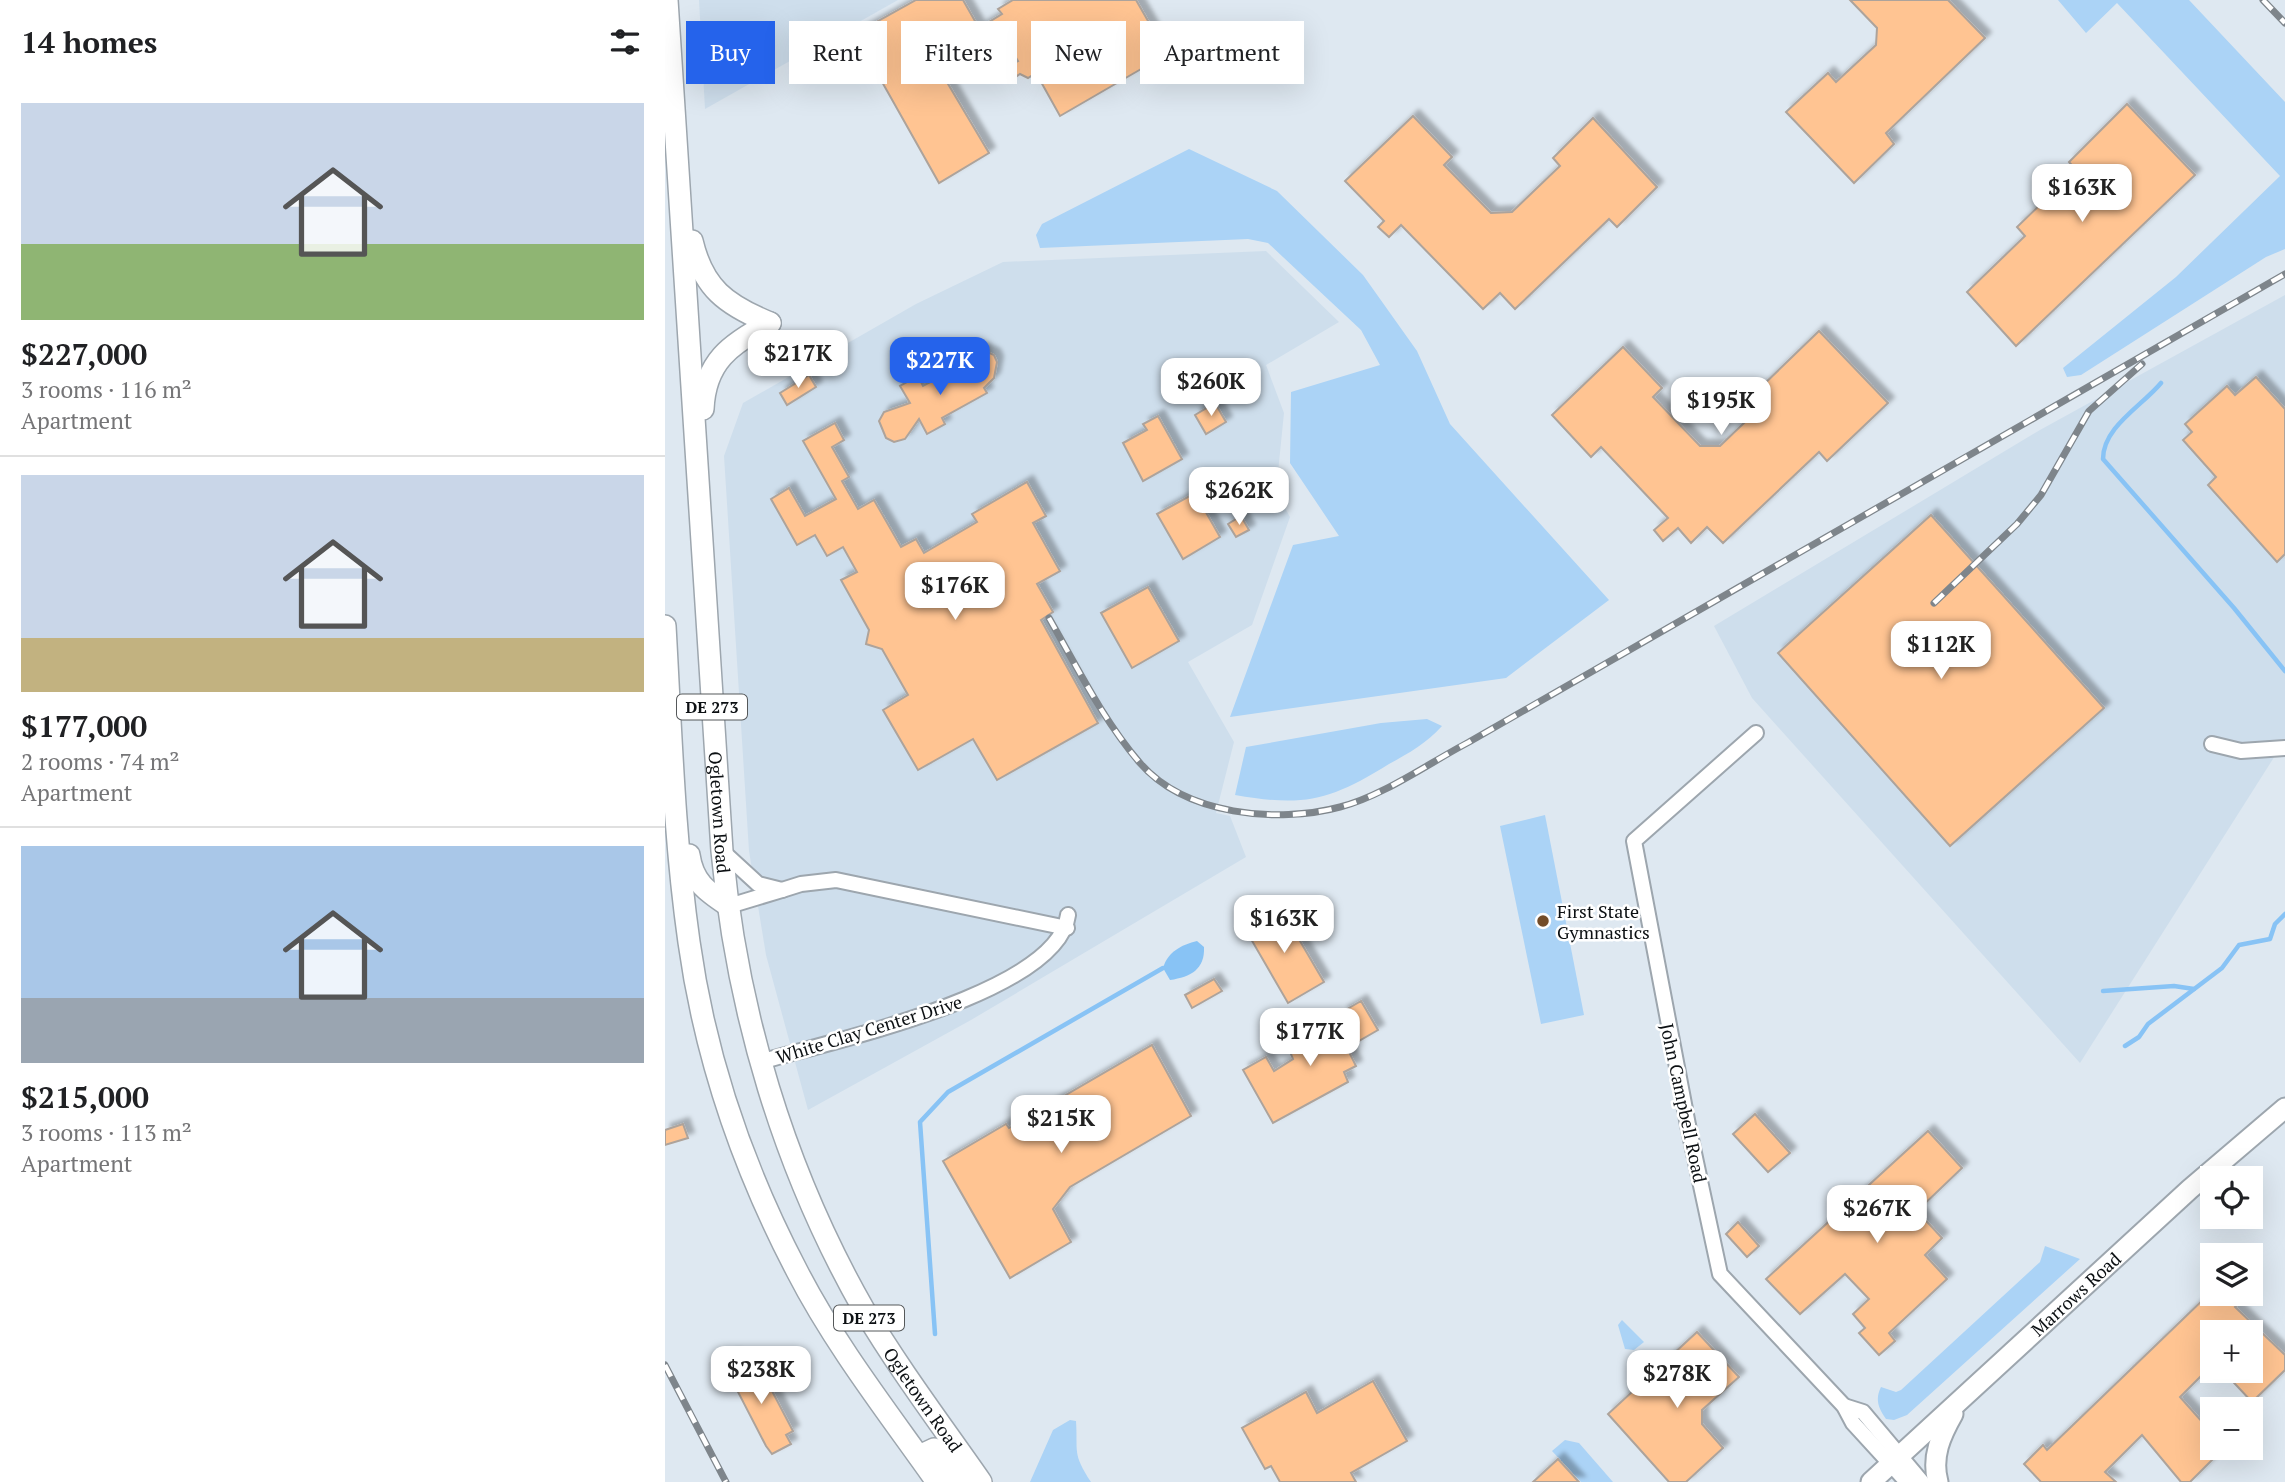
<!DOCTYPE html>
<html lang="en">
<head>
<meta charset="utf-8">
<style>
	:root { --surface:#fff; --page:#f2f2f2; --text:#202124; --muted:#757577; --line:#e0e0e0; --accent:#2563eb }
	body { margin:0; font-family:"PT Serif",serif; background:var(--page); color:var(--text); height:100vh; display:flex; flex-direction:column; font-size:26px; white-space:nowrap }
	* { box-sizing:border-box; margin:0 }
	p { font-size:23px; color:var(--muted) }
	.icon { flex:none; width:38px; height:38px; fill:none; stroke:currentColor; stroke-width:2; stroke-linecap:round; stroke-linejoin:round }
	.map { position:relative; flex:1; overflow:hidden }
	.drawer { display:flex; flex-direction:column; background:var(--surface); width:665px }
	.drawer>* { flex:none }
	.top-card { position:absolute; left:21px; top:21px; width:665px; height:63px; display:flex; gap:14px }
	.tools { position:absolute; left:1535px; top:1166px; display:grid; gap:14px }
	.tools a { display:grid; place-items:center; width:63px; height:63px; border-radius:0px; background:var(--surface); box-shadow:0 7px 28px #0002; font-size:35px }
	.price { position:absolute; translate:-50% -60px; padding:0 16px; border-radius:14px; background:#fff; color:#222; font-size:23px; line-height:46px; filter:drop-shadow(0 2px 4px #0008) }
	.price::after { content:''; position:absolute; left:50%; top:42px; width:21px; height:16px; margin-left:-10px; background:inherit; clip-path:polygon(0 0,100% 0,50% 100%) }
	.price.active { background:var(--accent); color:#fff }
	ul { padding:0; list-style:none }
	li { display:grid; align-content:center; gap:14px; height:371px; padding:0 21px }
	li+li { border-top:2px solid var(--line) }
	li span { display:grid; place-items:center; height:217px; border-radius:0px; color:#555 }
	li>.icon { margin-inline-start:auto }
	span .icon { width:126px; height:126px; fill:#fffc; stroke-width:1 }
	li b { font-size:30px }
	h2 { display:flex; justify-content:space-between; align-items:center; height:84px; padding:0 21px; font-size:30px }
	.pill { padding:0 24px; border-radius:0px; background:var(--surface); box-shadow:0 7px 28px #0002; font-size:24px; line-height:63px }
	.pill.active { background:var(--accent); color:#fff }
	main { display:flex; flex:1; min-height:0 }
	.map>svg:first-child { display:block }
	.built { fill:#cedeec }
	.green { fill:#abd3f6 }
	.water { fill:#88c3f5 }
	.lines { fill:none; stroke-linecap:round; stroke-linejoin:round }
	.stream { stroke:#88c3f5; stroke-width:4.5 }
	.building { fill:#ffc492; stroke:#ada39b; stroke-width:2; filter:url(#shadow) }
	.street-casing { stroke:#9da6ae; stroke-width:18 }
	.secondary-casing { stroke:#9da6ae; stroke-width:23 }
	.primary-casing { stroke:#9da6ae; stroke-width:24 }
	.street { stroke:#fff; stroke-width:14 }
	.secondary { stroke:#fff; stroke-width:19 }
	.primary { stroke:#fff; stroke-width:21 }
	.rail-casing { stroke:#7e858b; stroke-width:7 }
	.rail { stroke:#fff; stroke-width:4.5; stroke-dasharray:13; stroke-linecap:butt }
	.poi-dot { fill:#734c29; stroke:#fff; stroke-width:2.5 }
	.labels { text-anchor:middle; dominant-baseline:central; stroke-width:5; stroke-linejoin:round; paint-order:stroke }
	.shield { fill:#fff; stroke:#55585a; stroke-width:2 }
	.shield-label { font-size:16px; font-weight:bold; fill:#0c1013 }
	.street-label { font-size:18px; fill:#0c1013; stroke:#fff }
	.poi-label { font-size:18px; fill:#0c1013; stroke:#fff; text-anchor:start }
</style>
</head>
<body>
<main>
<section class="drawer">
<h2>14 homes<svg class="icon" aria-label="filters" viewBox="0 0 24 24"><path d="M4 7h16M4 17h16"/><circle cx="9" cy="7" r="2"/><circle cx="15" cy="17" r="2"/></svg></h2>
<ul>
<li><span style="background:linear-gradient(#c9d6e8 65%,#8fb573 0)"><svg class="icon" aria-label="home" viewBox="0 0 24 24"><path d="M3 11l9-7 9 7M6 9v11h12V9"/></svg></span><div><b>$227,000</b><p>3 rooms · 116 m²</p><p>Apartment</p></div></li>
<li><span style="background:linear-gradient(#c9d6e8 75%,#c2b280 0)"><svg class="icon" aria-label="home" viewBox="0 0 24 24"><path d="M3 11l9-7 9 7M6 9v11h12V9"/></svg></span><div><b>$177,000</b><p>2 rooms · 74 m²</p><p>Apartment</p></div></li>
<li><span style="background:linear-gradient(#a9c7e8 70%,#9aa5b1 0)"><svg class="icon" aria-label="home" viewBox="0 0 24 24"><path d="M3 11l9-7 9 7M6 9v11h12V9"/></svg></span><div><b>$215,000</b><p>3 rooms · 113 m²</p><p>Apartment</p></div></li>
</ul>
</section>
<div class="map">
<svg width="1620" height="1482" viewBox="0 0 1620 1482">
	<defs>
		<filter id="shadow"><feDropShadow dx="6" dy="-6" stdDeviation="2" flood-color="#0004"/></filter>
	</defs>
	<rect width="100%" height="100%" fill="#dee8f1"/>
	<g class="built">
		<polygon points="34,0 233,0 40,109"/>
		<polygon points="601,251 674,322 601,365 619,413 611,492 625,517 587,625 523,662 569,742 551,813 565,816 581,857 306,1020 143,1110 101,955 84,851 59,456 78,403 251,304 338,262"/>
		<polygon points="1620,295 1620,740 1415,1063 1087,698 1049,626 1375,430"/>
	</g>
	<g class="green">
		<polygon points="1393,0 1524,0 1620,102 1620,249 1601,257 1416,375 1402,377 1398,368 1511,277 1615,176 1452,3 1421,33"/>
		<polygon points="524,149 612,191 698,275 752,351 785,424 944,600 841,678 565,717 628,545 674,536 625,463 626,392 715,365 696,330 603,243 583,239 375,248 371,235 377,224"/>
		<path d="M 762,719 L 777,726 C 762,743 744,753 724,764 C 664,801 640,807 570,795 L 581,747 L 716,723 Z"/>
		<polygon points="880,815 919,1015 876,1024 835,826"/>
		<path d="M 1380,1246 L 1415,1259 L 1242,1415 L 1229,1420 L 1221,1419 C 1213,1408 1210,1399 1216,1387 L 1231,1392 L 1236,1390 L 1375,1262 Z"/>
		<polygon points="957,1320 979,1342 969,1350 960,1349 953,1325"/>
		<path d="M 405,1420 L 411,1421 C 413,1452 407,1453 426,1482 L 365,1482 L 388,1430 Z"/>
		<polygon points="900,1440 914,1443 948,1482 916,1482 887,1451"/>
	</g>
	<path class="water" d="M 532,941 L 539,947 C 540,969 526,977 505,980 L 498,968 C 503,951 517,945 532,941 Z"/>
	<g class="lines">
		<g class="stream">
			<path d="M 1496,383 C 1477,406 1438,427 1438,459 L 1569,608 L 1620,671"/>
			<polyline points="1438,991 1509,986 1529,989"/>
			<polyline points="1460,1046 1474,1037 1483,1024 1557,968 1574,945 1605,939 1610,924 1620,914"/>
			<polyline points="270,1334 255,1122 283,1092 498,968"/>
		</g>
	</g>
	<g class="building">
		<polygon points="251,0 298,0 314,28 337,14 333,9 348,0 471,0 502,54 395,116 371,73 363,78 355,74 352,76 345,65 353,61 335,31 273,67 324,153 274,183 190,34"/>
		<polygon points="1185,0 1283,0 1320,38 1221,133 1229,144 1189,183 1121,112 1163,73 1171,82 1211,45 1212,28"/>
		<polygon points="1462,104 1530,175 1351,346 1302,292 1360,236 1352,227 1411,170 1404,162"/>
		<polygon points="748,116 787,157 779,165 826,213 847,212 895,166 888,158 928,118 992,187 952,227 944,219 850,309 835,293 818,309 736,225 724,237 713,227 719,221 680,181"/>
		<polygon points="1154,331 1223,403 1162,461 1154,452 1058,543 1042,527 1026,543 1013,528 998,541 989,530 1003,518 936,447 926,457 887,415 958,347 997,388 988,397 1035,446 1055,446 1103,400 1093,390"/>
		<polygon points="316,349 329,355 332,362 329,378 319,388 322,393 277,418 280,424 262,434 254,419 240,439 229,442 221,438 214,421 219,412 245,403 235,386 253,376 258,386 296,366 304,353"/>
		<polygon points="144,375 151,387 122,405 115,393"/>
		<polygon points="1591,377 1620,409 1620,554 1612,562 1543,485 1551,477 1518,440 1527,432 1520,424 1562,386 1570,395"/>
		<polygon points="550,403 561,422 541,434 530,415"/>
		<polygon points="493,416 517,459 478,481 458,443 482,430 478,424"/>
		<polygon points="170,423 179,440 167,447 184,477 177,481 193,509 209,500 236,547 251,539 259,553 312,522 307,514 362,482 381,516 368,523 395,571 372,584 388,612 376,620 433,723 332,780 308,739 253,770 218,710 243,695 217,649 201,644 204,630 176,580 192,572 178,547 162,556 150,535 132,545 106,499 124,488 140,516 171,499 138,441"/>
		<polygon points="530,493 555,537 518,559 492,514"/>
		<polygon points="1266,515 1439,708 1285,846 1113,653"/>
		<polygon points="576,516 584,530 571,537 563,524"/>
		<polygon points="483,587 514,641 467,668 436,613"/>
		<polygon points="615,907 659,982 623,1003 579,927"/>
		<polygon points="549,979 557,991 527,1008 520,995"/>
		<polygon points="696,1001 713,1030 682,1048 691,1066 679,1072 683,1082 608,1123 578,1070 601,1057 609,1071 628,1059 624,1049 656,1033 661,1042 687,1029 677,1012"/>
		<polygon points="487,1045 526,1116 405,1187 388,1209 406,1242 345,1278 278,1161 341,1124 344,1128"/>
		<polygon points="1090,1114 1125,1153 1103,1172 1068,1134"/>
		<polygon points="18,1124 23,1138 0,1145 0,1130"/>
		<polygon points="1263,1131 1297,1168 1252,1211 1277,1238 1260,1255 1282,1279 1224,1333 1230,1341 1214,1355 1194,1333 1200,1328 1188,1314 1204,1299 1180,1274 1135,1314 1101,1279"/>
		<polygon points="1073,1222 1094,1246 1082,1257 1061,1234"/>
		<polygon points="1545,1293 1561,1293 1572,1305 1570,1307 1620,1355 1620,1370 1587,1402 1557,1370 1586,1370 1586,1332 1547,1332 1547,1365 1515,1397 1539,1424 1547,1416 1547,1447 1560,1447 1525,1482 1516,1482 1477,1435 1440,1472 1451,1482 1376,1482 1359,1464 1378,1445 1382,1450"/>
		<polygon points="1032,1332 1074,1377 1037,1410 1037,1424 1058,1448 1021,1482 1004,1482 943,1414"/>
		<polygon points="68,1355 80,1379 96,1370 128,1431 121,1435 126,1444 107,1454 101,1446 57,1361"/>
		<polygon points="708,1381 742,1441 686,1473 691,1482 615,1482 606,1466 600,1469 577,1428 641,1392 652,1413"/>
		<polygon points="893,1459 914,1482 868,1482"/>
	</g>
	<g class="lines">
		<defs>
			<g id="street">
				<polyline points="1091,733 969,841 1023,1125 1055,1274 1179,1406 1188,1423 1242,1482"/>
				<polyline points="1547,744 1576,751 1620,748"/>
				<polyline points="57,851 93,884 117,890 64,906"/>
				<polyline points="117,890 136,884 171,880 402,928"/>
				<path d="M 95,1062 C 162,1042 393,994 403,915"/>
				<polyline points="1179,1406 1198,1412 1257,1482"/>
			</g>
			<g id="secondary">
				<path id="s1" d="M 1206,1482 L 1525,1189 L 1620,1108"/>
				<path d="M 1273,1482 C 1266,1457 1276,1435 1288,1414"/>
			</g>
			<g id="primary">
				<path id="s2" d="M 2,0 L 57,851 C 72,1012 119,1170 199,1310 C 234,1369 277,1426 316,1482"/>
				<path d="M 27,241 C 38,288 61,305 105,323"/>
				<path d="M 38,409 C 40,362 65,344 105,323"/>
				<path d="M 0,626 C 6,731 9,837 24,942 C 40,1057 78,1168 132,1271 C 170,1345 224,1414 272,1482"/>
				<path d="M 24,855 C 28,882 41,891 64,906"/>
				<polyline points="254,1456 269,1449 294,1482"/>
			</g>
		</defs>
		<use href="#street" class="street-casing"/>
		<use href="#secondary" class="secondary-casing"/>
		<use href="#primary" class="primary-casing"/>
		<use href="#street" class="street"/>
		<use href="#secondary" class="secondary"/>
		<use href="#primary" class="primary"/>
		<defs>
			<g id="rail">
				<polyline points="1598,0 1620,23"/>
				<polyline points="1269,603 1352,524 1376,495 1424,411 1477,364"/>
				<path d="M 384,618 C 412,667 438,720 475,763 C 520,815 612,824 675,807 C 718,796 764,763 804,742 L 1620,274"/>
				<polyline points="0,1365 61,1482"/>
			</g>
		</defs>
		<use href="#rail" class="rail-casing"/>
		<use href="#rail" class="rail"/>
	</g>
	<circle class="poi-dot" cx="878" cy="921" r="7"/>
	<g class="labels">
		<g class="shield">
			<rect x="12" y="694.5" width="70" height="25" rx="5"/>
			<rect x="169" y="1305.5" width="70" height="25" rx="5"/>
		</g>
		<g class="shield-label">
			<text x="47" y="707">DE 273</text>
			<text x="204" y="1318">DE 273</text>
		</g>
		<g class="street-label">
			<text stroke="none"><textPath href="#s2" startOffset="814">Ogletown Road</textPath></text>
			<text transform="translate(204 1029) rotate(-17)">White Clay Center Drive</text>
			<text transform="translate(1019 1103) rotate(78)">John Campbell Road</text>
			<text stroke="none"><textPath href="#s1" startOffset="278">Marrows Road</textPath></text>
			<text stroke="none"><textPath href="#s2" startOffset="1444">Ogletown Road</textPath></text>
		</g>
		<g class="poi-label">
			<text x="892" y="911">First State<tspan x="892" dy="21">Gymnastics</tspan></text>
		</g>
	</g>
</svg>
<div class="tools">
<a><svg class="icon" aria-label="locate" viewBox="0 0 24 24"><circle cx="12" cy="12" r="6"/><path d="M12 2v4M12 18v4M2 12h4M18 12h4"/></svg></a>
<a><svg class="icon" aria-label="layers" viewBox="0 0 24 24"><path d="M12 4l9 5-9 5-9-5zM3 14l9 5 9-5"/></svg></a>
<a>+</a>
<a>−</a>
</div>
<b class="price" style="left:1417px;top:224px">$163K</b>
<b class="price" style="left:133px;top:390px">$217K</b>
<b class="price active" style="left:275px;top:397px">$227K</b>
<b class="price" style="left:546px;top:418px">$260K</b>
<b class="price" style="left:1056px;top:437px">$195K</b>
<b class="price" style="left:574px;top:527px">$262K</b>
<b class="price" style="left:290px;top:622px">$176K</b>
<b class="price" style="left:1276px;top:681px">$112K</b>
<b class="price" style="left:619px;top:955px">$163K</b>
<b class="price" style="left:645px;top:1068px">$177K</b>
<b class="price" style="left:396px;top:1155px">$215K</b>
<b class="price" style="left:1212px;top:1245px">$267K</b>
<b class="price" style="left:96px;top:1406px">$238K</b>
<b class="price" style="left:1012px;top:1410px">$278K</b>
<div class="top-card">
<a class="pill active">Buy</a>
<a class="pill">Rent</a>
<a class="pill">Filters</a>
<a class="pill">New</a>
<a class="pill">Apartment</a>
</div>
</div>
</main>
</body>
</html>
